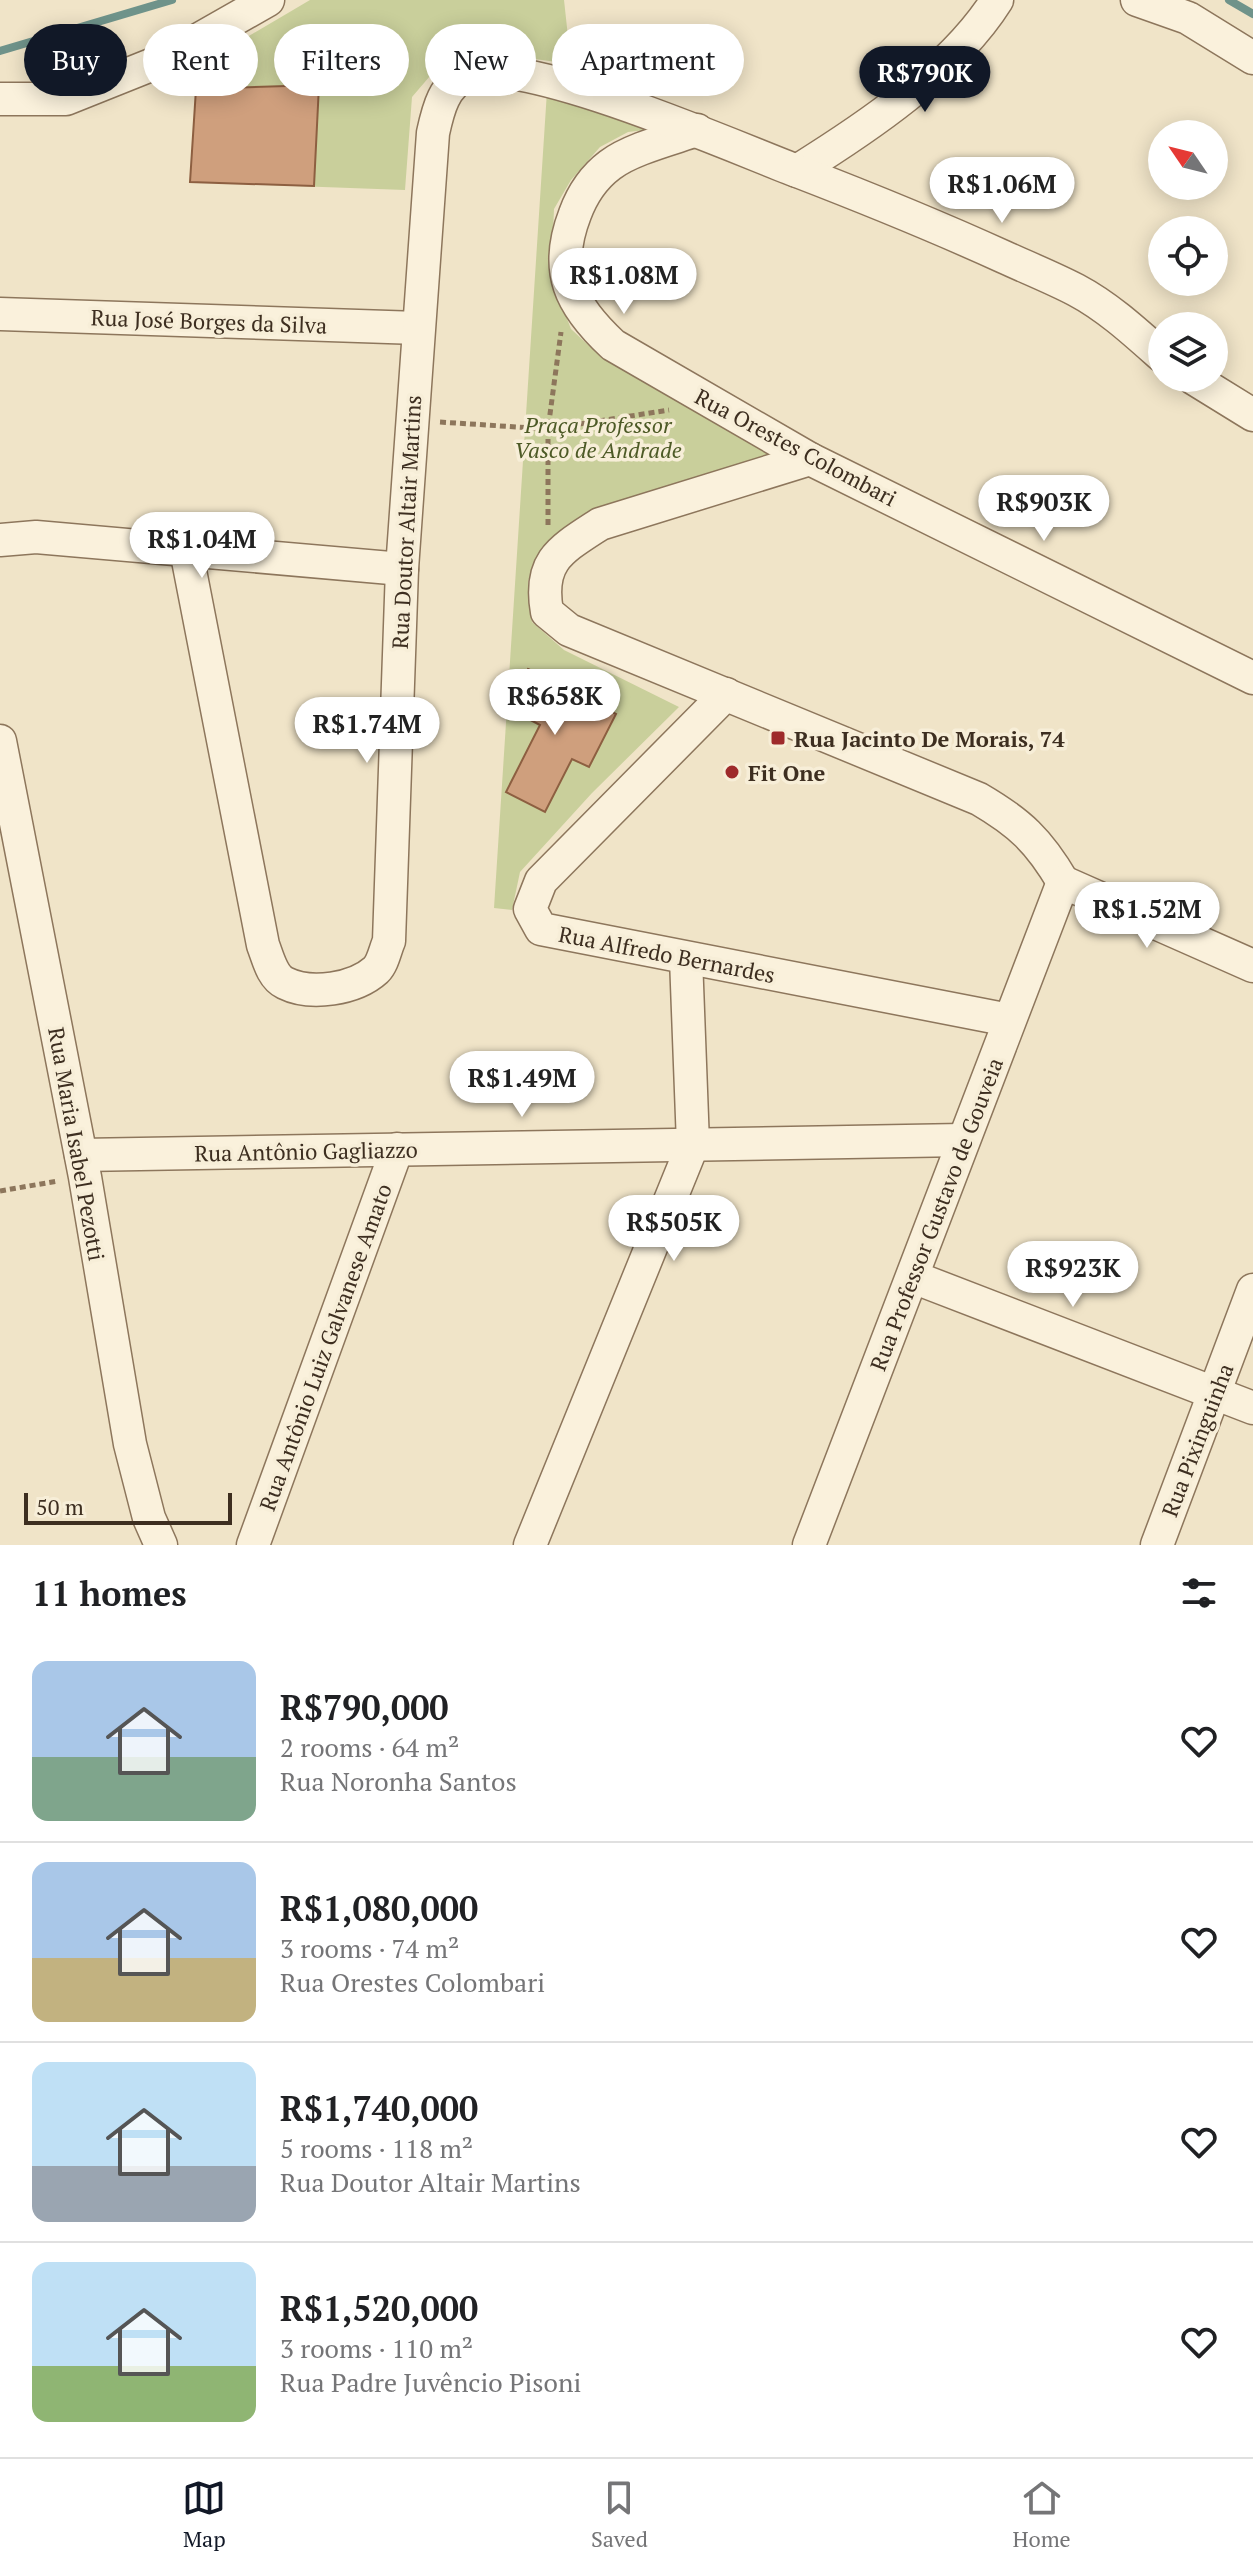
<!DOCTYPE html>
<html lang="en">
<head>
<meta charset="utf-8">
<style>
	:root { --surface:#fff; --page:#f6f6f6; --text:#202124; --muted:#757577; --line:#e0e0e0; --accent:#111827 }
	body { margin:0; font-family:"PT Serif",serif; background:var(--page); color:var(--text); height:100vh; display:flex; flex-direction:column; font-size:30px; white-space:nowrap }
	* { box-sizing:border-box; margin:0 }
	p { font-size:26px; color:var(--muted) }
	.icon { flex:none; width:44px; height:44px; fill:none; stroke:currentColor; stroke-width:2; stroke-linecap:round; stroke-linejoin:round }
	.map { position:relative; height:1545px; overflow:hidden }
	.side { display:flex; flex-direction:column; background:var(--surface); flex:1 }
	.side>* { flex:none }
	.banner { position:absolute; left:24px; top:24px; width:800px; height:72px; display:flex; gap:16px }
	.needle { width:52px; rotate:305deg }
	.controls { position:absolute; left:1148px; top:120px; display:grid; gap:16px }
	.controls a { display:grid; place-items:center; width:80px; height:80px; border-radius:50%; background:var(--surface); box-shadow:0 4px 20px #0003; font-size:40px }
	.scale { position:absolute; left:24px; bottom:20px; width:208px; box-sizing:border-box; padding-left:8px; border:4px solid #3d2e20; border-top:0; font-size:22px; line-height:28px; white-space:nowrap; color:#3d2e20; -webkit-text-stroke:6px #f7eed8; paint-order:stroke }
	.price { position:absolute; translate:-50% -68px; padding:0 18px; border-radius:28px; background:#fff; color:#222; font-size:26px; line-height:52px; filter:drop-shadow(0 2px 4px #0008) }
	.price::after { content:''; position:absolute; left:50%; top:48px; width:24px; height:18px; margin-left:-12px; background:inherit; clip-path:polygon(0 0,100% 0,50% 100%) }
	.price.current { background:var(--accent); color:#fff }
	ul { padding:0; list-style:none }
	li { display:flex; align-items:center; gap:24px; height:200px; padding:0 32px }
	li+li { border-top:2px solid var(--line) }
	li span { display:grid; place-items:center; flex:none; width:224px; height:160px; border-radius:16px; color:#555 }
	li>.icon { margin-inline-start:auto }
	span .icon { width:96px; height:96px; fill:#fffc; stroke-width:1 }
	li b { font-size:34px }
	h2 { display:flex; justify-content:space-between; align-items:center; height:96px; padding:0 32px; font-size:34px }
	.tag { padding:0 28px; border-radius:36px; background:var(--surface); box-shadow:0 4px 20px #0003; font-size:28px; line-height:72px }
	.tag.current { background:var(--accent); color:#fff }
	.tab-bar { display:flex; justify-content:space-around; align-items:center; height:112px; border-top:2px solid var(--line); background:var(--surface); font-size:22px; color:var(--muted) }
	.tab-bar a { display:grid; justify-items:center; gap:4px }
	.tab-bar .current { color:var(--accent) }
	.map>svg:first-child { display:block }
	.green { fill:#c9cf9b }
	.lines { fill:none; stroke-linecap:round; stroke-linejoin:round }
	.stream { stroke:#6f938a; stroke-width:8 }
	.building { fill:#cf9f7d; stroke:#8d5f41; stroke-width:2 }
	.minor-casing { stroke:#8d765c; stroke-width:35 }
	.path { stroke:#8d765c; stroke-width:5; stroke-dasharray:6 4; stroke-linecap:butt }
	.minor { stroke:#faf1dc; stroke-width:32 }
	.poi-dot { fill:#9e2a2b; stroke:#f7eed8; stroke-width:3 }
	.labels { text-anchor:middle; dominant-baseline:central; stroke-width:7; stroke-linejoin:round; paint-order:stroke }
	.street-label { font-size:22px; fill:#3d2e20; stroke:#f7eed8 }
	.park-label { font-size:22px; font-style:italic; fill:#4d5a26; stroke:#f7eed8 }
	.poi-label { font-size:22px; font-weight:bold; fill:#3d2e20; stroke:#f7eed8; text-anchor:start }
</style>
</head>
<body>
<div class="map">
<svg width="1253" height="1545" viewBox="0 0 1253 1545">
	<rect width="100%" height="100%" fill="#f0e4c8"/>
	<g class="green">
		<polygon points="310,0 564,0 571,64 520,57 442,62 412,97 405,190 190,182 198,66"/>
		<polygon points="547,91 664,128 628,132 600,147 571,180 554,209 552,256 554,285 571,329 600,356 780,456 540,553 528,581 532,622 564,650 679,707 592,793 520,872 512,910 494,908"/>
	</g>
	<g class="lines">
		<g class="stream">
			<polyline points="1229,0 1253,14"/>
			<polyline points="0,51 172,0"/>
		</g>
	</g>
	<g class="building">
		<polygon points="319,85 314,186 190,182 196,89"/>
		<polygon points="528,669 616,714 589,767 572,759 545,812 506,792 540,725 508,708"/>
	</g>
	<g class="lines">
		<defs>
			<g id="minor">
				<polyline points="1137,0 1188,18 1253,58"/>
				<polyline points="0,99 66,99 161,61 268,0"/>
				<path d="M 697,130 C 671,139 631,149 610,165 C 594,177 582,195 575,214 C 553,271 570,305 613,345 L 810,459 L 1253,678"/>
				<path d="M 797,171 C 866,128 953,70 997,0"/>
				<polyline points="0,314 418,328"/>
				<polyline points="1193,378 1253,415"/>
				<path d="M 810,459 L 600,524 C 560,550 538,561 547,612 L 569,630 L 979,799 C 1020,823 1039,841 1063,882"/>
				<polyline points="0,540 36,537 402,569"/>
				<path d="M 186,550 L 263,945 C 268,958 272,977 285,983 C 311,996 355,989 376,970 C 383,963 385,950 389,941 L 402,569 L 433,133 C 438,110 444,83 469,74 C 526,55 736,148 797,171 C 867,198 936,226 1004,257 C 1028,268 1053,278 1076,290 C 1108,307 1135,332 1162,356"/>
				<polyline points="726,694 541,881 530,909 541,929 1009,1020"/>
				<polyline points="0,741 85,1177 130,1444 149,1518 161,1545"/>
				<polyline points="1063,882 1253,966"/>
				<polyline points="81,1155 963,1140"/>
				<polyline points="913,1277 1253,1408"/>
				<polyline points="253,1545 397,1149"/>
				<polyline points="530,1545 693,1144 686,958"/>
				<polyline points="809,1545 1063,882"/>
				<polyline points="1157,1545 1253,1290"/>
			</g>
		</defs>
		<use href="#minor" class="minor-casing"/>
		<g class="path">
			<polyline points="440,422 548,429 669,410"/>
			<polyline points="548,525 548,429 561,332"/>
			<polyline points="0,1191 58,1181"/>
		</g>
		<use href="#minor" class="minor"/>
	</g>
	<g class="poi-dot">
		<rect x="770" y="730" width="16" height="16" rx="4"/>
		<circle cx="732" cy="772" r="8"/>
	</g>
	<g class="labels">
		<g class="street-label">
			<text transform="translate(209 321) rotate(2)">Rua José Borges da Silva</text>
			<text transform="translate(796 447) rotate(28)">Rua Orestes Colombari</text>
			<text transform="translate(406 522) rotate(-87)">Rua Doutor Altair Martins</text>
			<text transform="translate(667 954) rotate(11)">Rua Alfredo Bernardes</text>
			<text transform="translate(77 1144) rotate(80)">Rua Maria Isabel Pezotti</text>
			<text transform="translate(306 1151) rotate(-1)">Rua Antônio Gagliazzo</text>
			<text transform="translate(936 1214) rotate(-69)">Rua Professor Gustavo de Gouveia</text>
			<text transform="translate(325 1347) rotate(-70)">Rua Antônio Luiz Galvanese Amato</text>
			<text transform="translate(1197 1440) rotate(-69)">Rua Pixinguinha</text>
		</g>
		<g class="park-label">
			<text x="598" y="424">Praça Professor<tspan x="598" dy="25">Vasco de Andrade</tspan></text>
		</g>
		<g class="poi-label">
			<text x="794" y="738">Rua Jacinto De Morais, 74</text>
			<text x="748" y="772">Fit One</text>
		</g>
	</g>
</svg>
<div class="controls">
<a><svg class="needle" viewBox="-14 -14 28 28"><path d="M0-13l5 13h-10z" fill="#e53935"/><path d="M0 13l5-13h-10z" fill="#757577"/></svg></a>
<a><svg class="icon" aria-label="locate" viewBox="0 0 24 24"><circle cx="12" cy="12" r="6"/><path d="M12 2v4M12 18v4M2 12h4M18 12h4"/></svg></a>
<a><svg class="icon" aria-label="layers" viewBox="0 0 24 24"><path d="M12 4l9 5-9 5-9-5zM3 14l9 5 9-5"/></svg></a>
</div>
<div class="scale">50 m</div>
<b class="price current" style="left:925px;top:114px">R$790K</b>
<b class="price" style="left:1002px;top:225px">R$1.06M</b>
<b class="price" style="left:624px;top:316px">R$1.08M</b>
<b class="price" style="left:1044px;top:543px">R$903K</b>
<b class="price" style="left:202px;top:580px">R$1.04M</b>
<b class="price" style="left:555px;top:737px">R$658K</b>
<b class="price" style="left:367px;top:765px">R$1.74M</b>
<b class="price" style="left:1147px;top:950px">R$1.52M</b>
<b class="price" style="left:522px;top:1119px">R$1.49M</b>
<b class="price" style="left:674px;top:1263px">R$505K</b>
<b class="price" style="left:1073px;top:1309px">R$923K</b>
<div class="banner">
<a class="tag current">Buy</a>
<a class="tag">Rent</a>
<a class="tag">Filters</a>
<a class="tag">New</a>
<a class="tag">Apartment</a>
</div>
</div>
<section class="side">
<h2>11 homes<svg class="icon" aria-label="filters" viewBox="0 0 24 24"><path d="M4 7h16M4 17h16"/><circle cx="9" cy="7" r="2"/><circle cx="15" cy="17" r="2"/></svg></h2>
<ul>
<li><span style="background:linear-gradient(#a9c7e8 60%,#7fa58c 0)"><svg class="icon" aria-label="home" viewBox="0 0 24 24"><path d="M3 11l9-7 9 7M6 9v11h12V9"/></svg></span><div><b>R$790,000</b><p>2 rooms · 64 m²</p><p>Rua Noronha Santos</p></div><svg class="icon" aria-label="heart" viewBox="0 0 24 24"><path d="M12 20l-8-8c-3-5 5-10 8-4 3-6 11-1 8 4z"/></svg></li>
<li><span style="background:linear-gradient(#a9c7e8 60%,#c2b280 0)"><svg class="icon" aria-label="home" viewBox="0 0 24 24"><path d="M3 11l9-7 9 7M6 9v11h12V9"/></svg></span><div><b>R$1,080,000</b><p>3 rooms · 74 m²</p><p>Rua Orestes Colombari</p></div><svg class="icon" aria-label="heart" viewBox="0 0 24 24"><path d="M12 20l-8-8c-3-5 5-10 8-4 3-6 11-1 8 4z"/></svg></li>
<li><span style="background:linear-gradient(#bfe0f5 65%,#9aa5b1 0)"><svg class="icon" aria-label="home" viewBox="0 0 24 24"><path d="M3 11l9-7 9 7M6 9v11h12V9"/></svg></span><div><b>R$1,740,000</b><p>5 rooms · 118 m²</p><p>Rua Doutor Altair Martins</p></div><svg class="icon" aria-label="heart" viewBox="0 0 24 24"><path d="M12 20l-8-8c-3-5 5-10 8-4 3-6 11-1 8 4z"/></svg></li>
<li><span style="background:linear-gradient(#bfe0f5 65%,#8fb573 0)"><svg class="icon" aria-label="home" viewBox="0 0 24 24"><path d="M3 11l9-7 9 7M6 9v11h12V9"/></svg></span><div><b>R$1,520,000</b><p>3 rooms · 110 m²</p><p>Rua Padre Juvêncio Pisoni</p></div><svg class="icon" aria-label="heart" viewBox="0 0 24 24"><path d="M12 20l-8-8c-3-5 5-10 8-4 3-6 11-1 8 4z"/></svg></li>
</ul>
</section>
<nav class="tab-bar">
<a class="current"><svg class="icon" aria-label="map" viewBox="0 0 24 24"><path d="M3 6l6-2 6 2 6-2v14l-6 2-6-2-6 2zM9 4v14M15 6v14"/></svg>Map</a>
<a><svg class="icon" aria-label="saved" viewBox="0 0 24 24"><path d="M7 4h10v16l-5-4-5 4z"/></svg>Saved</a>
<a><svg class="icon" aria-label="home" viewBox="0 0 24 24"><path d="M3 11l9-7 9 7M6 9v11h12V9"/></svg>Home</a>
</nav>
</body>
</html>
